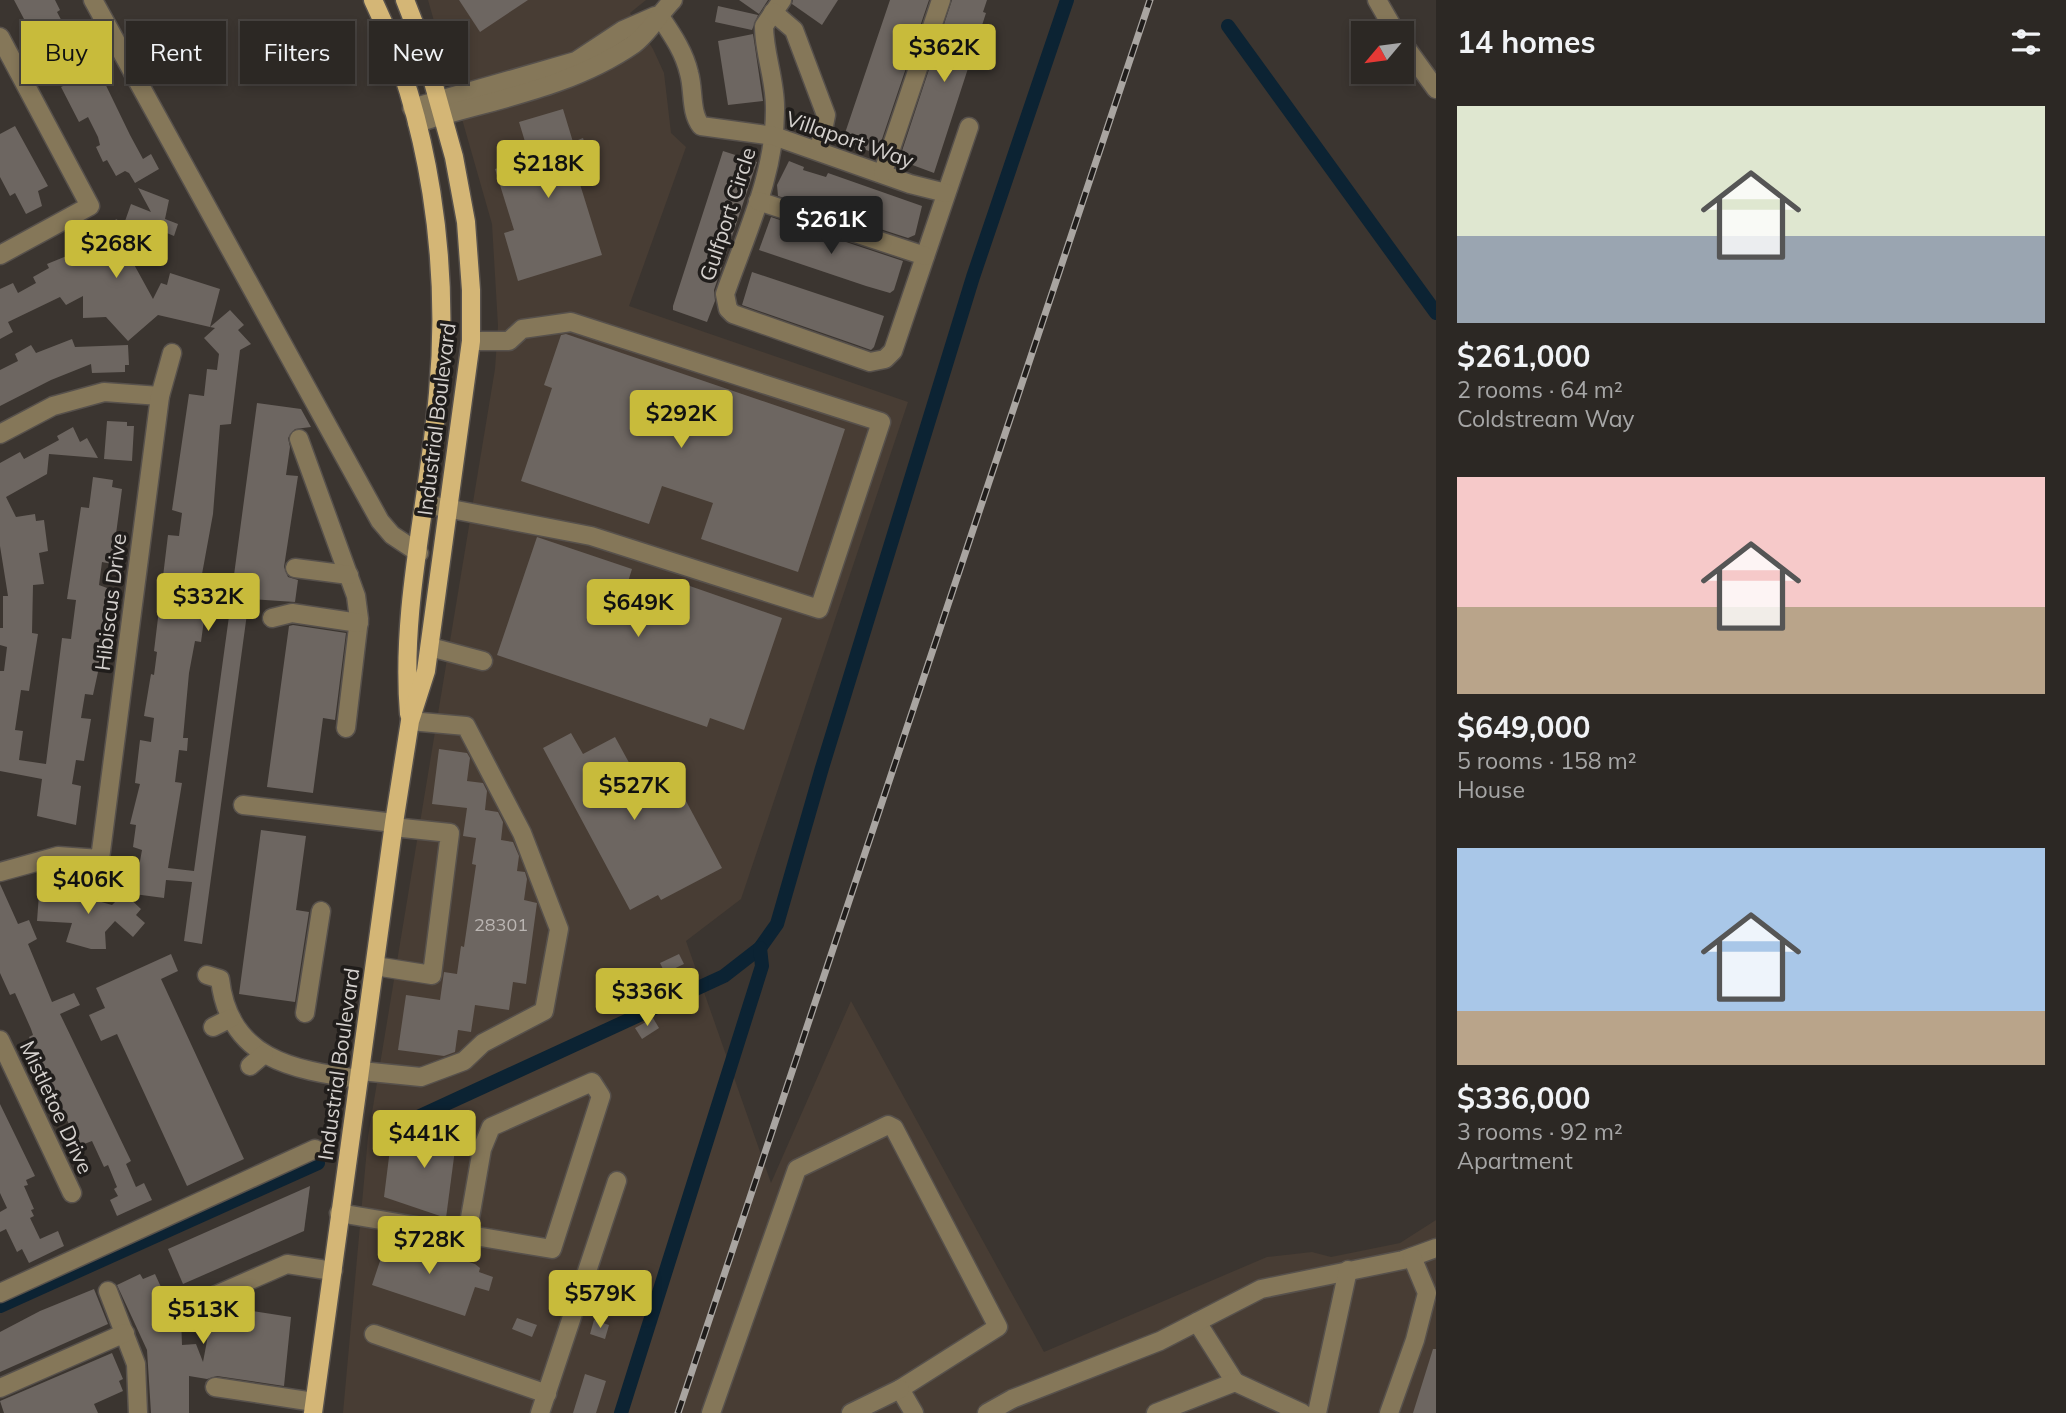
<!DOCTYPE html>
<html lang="en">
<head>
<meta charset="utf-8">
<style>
	:root { --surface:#2c2824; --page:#34302c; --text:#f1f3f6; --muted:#a6a6a6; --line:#484441; --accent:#c8bb3b }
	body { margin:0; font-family:Mulish,sans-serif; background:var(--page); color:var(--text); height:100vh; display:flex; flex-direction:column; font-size:26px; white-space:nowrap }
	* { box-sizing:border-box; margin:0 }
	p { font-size:23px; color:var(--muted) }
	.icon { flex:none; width:38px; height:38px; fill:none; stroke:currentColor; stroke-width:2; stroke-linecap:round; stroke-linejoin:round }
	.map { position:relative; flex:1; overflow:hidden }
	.sheet { display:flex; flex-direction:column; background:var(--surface); width:630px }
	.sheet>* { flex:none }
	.guide { position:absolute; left:21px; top:21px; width:665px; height:63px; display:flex; gap:14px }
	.needle { width:46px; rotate:241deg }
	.tools { position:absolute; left:1351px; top:21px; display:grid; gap:14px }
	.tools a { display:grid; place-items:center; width:63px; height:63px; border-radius:0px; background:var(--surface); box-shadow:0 4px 10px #0003,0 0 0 2px var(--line); font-size:35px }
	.price { position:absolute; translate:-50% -60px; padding:0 16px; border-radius:7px; background:var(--accent); color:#111; font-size:23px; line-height:46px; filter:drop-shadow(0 2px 4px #0008) }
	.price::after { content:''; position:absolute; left:50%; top:42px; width:21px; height:16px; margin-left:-10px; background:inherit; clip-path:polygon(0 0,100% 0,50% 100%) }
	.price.current { background:#222; color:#fff }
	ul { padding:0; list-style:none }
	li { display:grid; align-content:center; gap:14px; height:371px; padding:0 21px }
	li span { display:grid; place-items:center; height:217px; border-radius:0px; color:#555 }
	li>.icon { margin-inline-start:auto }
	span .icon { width:126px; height:126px; fill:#fffc; stroke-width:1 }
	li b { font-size:30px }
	h2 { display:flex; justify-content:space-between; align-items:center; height:84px; padding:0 21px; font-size:30px }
	.tag { padding:0 24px; border-radius:0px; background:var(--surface); box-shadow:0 4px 10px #0003,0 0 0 2px var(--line); font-size:24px; line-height:63px }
	.tag.current { background:var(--accent); color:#111 }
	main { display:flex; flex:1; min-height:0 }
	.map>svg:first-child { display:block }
	.built { fill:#483d34 }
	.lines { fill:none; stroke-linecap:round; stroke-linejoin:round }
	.canal { stroke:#0c2333; stroke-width:14 }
	.building { fill:#6d6661; fill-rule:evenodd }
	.minor-casing { stroke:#57514c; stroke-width:21 }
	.major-casing { stroke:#57514c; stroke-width:21 }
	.minor { stroke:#857759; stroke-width:18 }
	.major { stroke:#d4b676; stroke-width:18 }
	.rail-casing { stroke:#a9a5a1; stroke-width:7 }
	.rail { stroke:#201d1b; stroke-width:4.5; stroke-dasharray:13; stroke-linecap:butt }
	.labels { text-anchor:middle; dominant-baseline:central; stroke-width:7; stroke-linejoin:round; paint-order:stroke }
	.number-label { font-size:18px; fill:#bbb6b3 }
	.street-label { font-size:21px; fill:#d5d1ce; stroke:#201d1b }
</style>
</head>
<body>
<main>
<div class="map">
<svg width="1436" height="1413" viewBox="0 0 1436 1413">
	<rect width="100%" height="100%" fill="#3b3530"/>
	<polygon class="built" points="428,0 646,0 630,13 653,49 664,73 671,133 686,147 629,306 908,402 741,899 686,941 771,1183 851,1001 1044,1352 1267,1257 1312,1252 1331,1257 1400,1243 1436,1220 1436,1413 343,1413 368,1137 495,369 498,326 492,224"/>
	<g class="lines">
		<g class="canal">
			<polyline points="1228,26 1436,313"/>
			<polyline points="383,1133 724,976 760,948 777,924 822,768 973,277 1067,0"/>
			<polyline points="0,1306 318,1163"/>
			<polyline points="621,1413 762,966 760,948"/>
		</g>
	</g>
	<g class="building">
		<polygon points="14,0 55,0 60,10 57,12 67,31 72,28 89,54 98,50 107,67 99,71 130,135 143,159 151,154 159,169 135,183 129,173 125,171 116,176 107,160 103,162 96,147 100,145 98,137 88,117 79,122 61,87 65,85 61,71 64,70 54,51 44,57"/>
		<polygon points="459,0 528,0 480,32"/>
		<polygon points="739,0 768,0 759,14"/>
		<polygon points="793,0 838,0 822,25 792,4"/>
		<polygon points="890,0 929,0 880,145 872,142 869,151 842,142"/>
		<polygon points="952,0 987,0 983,12 986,13 934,173 899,160"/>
		<polygon points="718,6 758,15 752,30 715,22"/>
		<polygon points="753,34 763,101 728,105 718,41"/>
		<polygon points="563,109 573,142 583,138 595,176 579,181 602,255 518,281 504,233 514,230 495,169 530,158 519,122"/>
		<polygon points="15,126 48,186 38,191 42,206 26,214 15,193 10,196 0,177 0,134"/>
		<polygon points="723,151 757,162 714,290 715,301 707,322 673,310 673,306"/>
		<polygon points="789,161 804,167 803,170 826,177 828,173 922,206 915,235 908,238 778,196 777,185"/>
		<polygon points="138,188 169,200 165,219 178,224 174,236 162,231 147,255 131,259 153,299 161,283 167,285 170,273 220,289 210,327 158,315 128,341 106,317 83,318 83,296 66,305 60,297 8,322 13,332 0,339 0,289 13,283 18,293 36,283 33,277 49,268 47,264 79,251 81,256 116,238 108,233 116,219 124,224 131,204 151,212"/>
		<polygon points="771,217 903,261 894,290 890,293 866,286 759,250"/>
		<polygon points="752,272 884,316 874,347 871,350 857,345 742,305"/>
		<path d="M 230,310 L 244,325 L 238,330 L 251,344 L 240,350 L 231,424 L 220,425 L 213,514 L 200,585 L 232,590 L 257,403 L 301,409 L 311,427 L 295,429 L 288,438 L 290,447 L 286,475 L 298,476 L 284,567 L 288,577 L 298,580 L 295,602 L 249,599 L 202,944 L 184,941 L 192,882 L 166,880 L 164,898 L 134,894 L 142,850 L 133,847 L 136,825 L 130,824 L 140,784 L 135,783 L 140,740 L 151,742 L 154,718 L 144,716 L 151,674 L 154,675 L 157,652 L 154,651 L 168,535 L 179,536 L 182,513 L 172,510 L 189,394 L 204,396 L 207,369 L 217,370 L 219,354 L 204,338 L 215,328 L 210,327 ZM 206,605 L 230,609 L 194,871 L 168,868 L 182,783 L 175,782 L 179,750 L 187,751 L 188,738 L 183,738 L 189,673 L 195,641 L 201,642 Z"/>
		<polygon points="566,334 845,429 798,572 701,539 713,503 662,486 649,524 521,481 552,388 544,385 561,335"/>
		<polygon points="72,339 75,347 128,345 129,365 125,365 125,372 92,373 91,364 51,380 0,406 0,370 18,361 15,354 31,345 36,353"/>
		<polygon points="107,421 127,422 127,426 134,426 132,461 104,459"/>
		<polygon points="73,427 80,442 87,438 98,458 49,454 47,474 6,497 16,517 35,514 36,521 44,520 48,551 39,553 44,584 33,585 32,633 38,634 29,691 21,690 15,730 23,731 19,760 46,764 62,638 71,639 76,600 67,599 81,507 89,508 93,477 113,480 112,487 122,489 112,564 102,562 99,585 107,588 98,672 93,695 85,694 81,718 91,719 84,761 76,760 72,784 81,786 76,825 37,816 42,779 0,771 0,671 4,671 7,647 0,645 0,628 3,628 3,596 8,596 0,546 0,463 20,452 24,459 59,440 57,436"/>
		<polygon points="537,537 632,569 621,604 672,621 684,584 782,618 744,730 710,718 707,727 497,655"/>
		<polygon points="293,625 346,633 335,720 323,718 313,793 267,787 289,626"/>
		<polygon points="571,733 583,754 615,737 644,790 672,775 722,868 661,900 658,895 630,910 543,748"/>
		<polygon points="439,749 467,753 470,758 467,781 483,783 487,791 485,810 498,812 503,822 501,840 513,842 519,856 517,871 525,872 527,879 524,900 537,903 526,984 513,982 509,1010 475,1005 471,1032 458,1030 455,1052 444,1056 398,1050 406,995 440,1000 444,972 457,974 461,946 464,947 476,865 472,864 476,838 463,836 467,808 432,804"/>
		<polygon points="261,830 306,836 296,910 309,912 295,1002 239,994"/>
		<polygon points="0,884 18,924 29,920 37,939 28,944 52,1002 74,993 80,1005 60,1014 131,1161 126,1164 136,1187 144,1183 152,1200 117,1216 110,1200 118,1196 114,1189 117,1187 108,1165 104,1167 92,1141 79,1146 29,1037 33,1035 31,1029 15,993 10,995 0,973"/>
		<polygon points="47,885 66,887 66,892 112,905 122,895 126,895 141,909 136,915 145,923 133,937 115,921 105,932 106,949 91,949 66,942 72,923 37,921 39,894 46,895"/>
		<polygon points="171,954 178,971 161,979 244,1159 187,1186 117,1034 101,1041 89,1015 105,1008 96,988"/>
		<polygon points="679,954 684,964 665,973 660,963"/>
		<polygon points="653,1018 659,1028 642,1039 635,1028"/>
		<polygon points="0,1104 35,1176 26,1180 28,1185 24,1186 34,1209 31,1210 34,1216 30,1218 40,1239 58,1231 64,1246 29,1263 22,1249 17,1252 6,1229 0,1232 0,1212 7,1208 0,1193"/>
		<polygon points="459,1119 446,1218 384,1197 390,1149"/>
		<polygon points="310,1186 304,1231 183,1284 168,1249"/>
		<polygon points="389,1234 475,1264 480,1268 479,1272 493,1277 489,1291 475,1287 465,1316 372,1285"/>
		<polygon points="140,1274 143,1279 155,1274 176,1320 181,1317 182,1345 196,1344 203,1362 213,1309 220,1306 291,1317 284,1386 217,1376 207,1379 189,1376 189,1413 151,1413 147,1350 117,1285"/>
		<polygon points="94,1289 108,1324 0,1372 0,1332 40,1311"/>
		<polygon points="517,1318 537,1325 532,1337 512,1329"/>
		<polygon points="594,1320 609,1325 605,1339 590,1334"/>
		<polygon points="1433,1349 1436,1349 1436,1413 1413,1413"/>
		<polygon points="112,1353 123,1379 119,1381 123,1391 94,1404 98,1413 4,1413 0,1401"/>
		<polygon points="585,1374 606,1381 596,1413 573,1413"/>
	</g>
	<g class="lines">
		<defs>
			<g id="minor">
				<polyline points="93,0 380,521 392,535 419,553"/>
				<path d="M 782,0 L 764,26 C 764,53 775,79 775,107 C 776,172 746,234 725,294 L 728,309 L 733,314 L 870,362 L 885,359 L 893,351 L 969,127"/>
				<polyline points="1377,0 1396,33"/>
				<polyline points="773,12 794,30 826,115 819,151"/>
				<path d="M 659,15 C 671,33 684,51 689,73 C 694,90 690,112 701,126 L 774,136 L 910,184 L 946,193"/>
				<polyline points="0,37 90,206 0,255"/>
				<polyline points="1402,42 1436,89"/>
				<polyline points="412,108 576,61 623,30 655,16"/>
				<path d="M 417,123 C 490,100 569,89 634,44 C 648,34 660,13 673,0"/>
				<polyline points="883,172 941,0"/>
				<polyline points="758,201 925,256"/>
				<polyline points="0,434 53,406 104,392 160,396"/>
				<polyline points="299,439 356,596 359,619 346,728"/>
				<polyline points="425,504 591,536 819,609 881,422 571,322 522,329 509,341 471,341"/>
				<polyline points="295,568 349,575"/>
				<polyline points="272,618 292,613 359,623"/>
				<polyline points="430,647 483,661"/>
				<polyline points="243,805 394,823"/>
				<polyline points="0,872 58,856 100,859 160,396 172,353"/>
				<polyline points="375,966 432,975 450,833 393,827"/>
				<path d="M 207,975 L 220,979 C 229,1059 293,1070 359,1079"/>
				<polyline points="305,1013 321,911"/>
				<polyline points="213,1027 231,1018"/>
				<polyline points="0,1040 72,1193"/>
				<polyline points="250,1066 264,1054"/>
				<polyline points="361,1071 421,1077 464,1061 483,1043 544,1011 559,929 522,833 466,726 410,721"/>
				<polyline points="339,1213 552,1249 601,1096 592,1082 491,1127 482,1149 467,1235"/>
				<polyline points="108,1291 136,1364 138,1413"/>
				<polyline points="0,1293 315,1149"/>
				<polyline points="200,1302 287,1264 333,1271"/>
				<polyline points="1197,1322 1235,1382"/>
				<polyline points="374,1334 547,1394"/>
				<polyline points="215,1387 314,1402"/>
				<polyline points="0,1388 125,1333"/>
				<polyline points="540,1413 617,1181"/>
				<polyline points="711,1413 797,1169 888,1125 894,1128 998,1327 900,1389 914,1413"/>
				<polyline points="851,1413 900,1389"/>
				<polyline points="987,1413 1012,1399 1160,1341 1261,1289 1403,1260 1436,1248"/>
				<polyline points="1156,1413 1235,1382 1302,1413"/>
				<polyline points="1317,1413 1348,1270"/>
				<polyline points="1389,1413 1415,1340 1427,1293 1412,1257"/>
			</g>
			<g id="major">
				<path d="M 373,0 C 430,118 450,264 438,393 C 429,500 400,608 409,714"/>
				<polyline points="313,1413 394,823 410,721 426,671 471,341 471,290 466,222 454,157 423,46 405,0"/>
			</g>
		</defs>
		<use href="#minor" class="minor-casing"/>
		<use href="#major" class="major-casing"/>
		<use href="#minor" class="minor"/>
		<use href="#major" class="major"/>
		<defs>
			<polyline id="rail" points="678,1413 1150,0"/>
		</defs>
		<use href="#rail" class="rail-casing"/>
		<use href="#rail" class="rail"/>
	</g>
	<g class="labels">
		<g class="number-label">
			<text x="501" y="924">28301</text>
		</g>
		<g class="street-label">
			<text transform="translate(850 139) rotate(19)">Villaport Way</text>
			<text transform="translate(727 214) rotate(-72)">Gulfport Circle</text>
			<text transform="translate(436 419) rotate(-83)">Industrial Boulevard</text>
			<text transform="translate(110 602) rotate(-83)">Hibiscus Drive</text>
			<text transform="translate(338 1064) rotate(-82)">Industrial Boulevard</text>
			<text transform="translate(57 1107) rotate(65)">Mistletoe Drive</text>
		</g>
	</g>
</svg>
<div class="tools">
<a><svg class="needle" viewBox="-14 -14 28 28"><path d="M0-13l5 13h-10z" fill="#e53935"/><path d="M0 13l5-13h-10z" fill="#a6a6a6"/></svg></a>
</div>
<b class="price" style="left:944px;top:84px">$362K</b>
<b class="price" style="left:548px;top:200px">$218K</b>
<b class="price current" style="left:831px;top:256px">$261K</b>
<b class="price" style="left:116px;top:280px">$268K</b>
<b class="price" style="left:681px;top:450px">$292K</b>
<b class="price" style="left:208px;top:633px">$332K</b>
<b class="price" style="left:638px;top:639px">$649K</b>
<b class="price" style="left:634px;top:822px">$527K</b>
<b class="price" style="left:88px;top:916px">$406K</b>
<b class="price" style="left:647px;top:1028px">$336K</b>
<b class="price" style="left:424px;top:1170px">$441K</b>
<b class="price" style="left:429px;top:1276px">$728K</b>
<b class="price" style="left:600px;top:1330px">$579K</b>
<b class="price" style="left:203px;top:1346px">$513K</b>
<div class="guide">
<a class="tag current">Buy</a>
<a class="tag">Rent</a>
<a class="tag">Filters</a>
<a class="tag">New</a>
</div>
</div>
<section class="sheet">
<h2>14 homes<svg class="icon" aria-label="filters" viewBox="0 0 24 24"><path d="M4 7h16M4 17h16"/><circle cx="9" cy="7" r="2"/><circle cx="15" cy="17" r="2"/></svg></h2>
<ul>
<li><span style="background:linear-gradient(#dfe7d0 60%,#9aa5b1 0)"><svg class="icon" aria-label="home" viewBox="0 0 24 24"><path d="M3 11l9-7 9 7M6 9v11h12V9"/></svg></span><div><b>$261,000</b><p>2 rooms · 64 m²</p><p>Coldstream Way</p></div></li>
<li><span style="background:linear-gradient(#f6c9c9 60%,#b9a48a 0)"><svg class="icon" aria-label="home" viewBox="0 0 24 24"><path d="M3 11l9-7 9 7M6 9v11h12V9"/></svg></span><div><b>$649,000</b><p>5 rooms · 158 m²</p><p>House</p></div></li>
<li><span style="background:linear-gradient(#a9c7e8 75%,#b9a48a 0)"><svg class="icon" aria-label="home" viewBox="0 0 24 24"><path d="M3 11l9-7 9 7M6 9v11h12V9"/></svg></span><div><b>$336,000</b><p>3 rooms · 92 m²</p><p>Apartment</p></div></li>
</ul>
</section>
</main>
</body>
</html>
